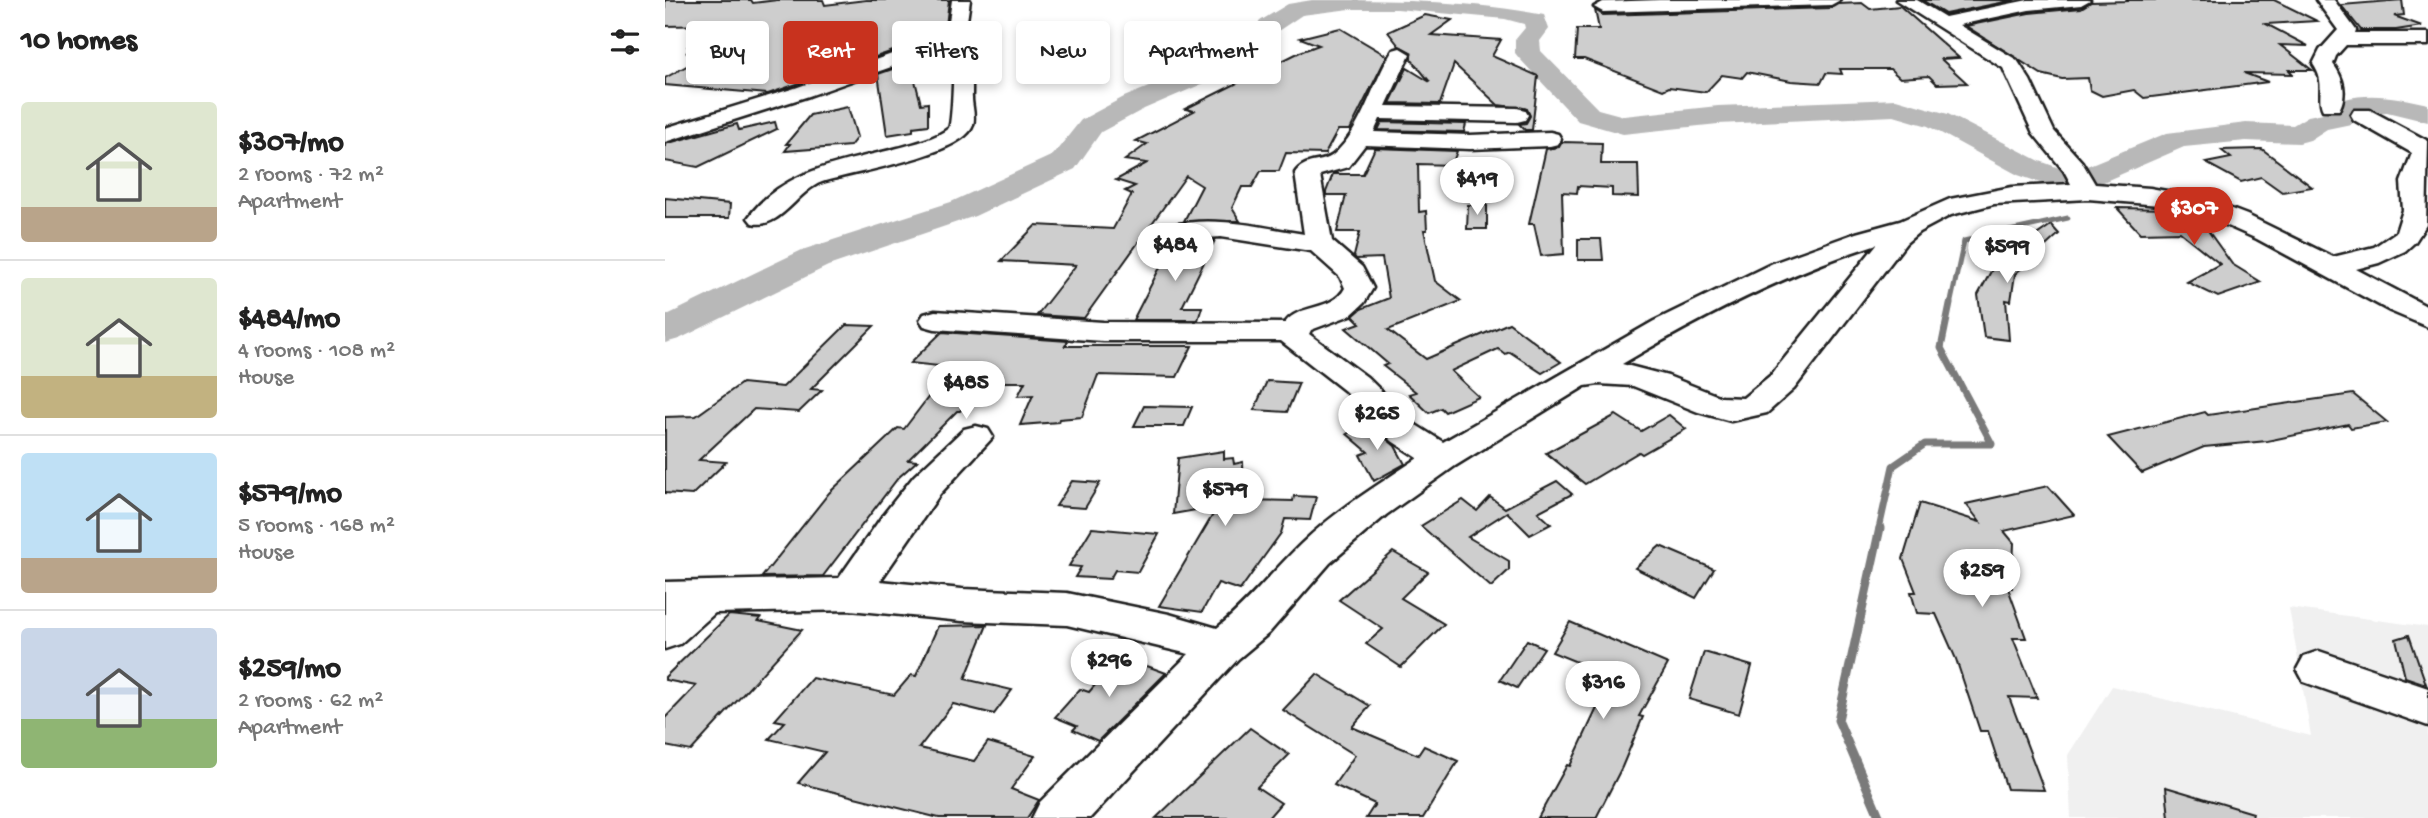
<!DOCTYPE html>
<html lang="en">
<head>
<meta charset="utf-8">
<style>
	:root { --surface:#fff; --page:#f2f2f2; --text:#222; --muted:#767676; --line:#e0e0e0; --accent:#c8321e }
	body { margin:0; font-family:"Gochi Hand",sans-serif; background:var(--page); color:var(--text); height:100vh; display:flex; flex-direction:column; font-size:26px; white-space:nowrap }
	* { box-sizing:border-box; margin:0 }
	p { font-size:23px; color:var(--muted) }
	.icon { flex:none; width:38px; height:38px; fill:none; stroke:currentColor; stroke-width:2; stroke-linecap:round; stroke-linejoin:round }
	.map { position:relative; flex:1; overflow:hidden }
	.details { display:flex; flex-direction:column; background:var(--surface); width:665px }
	.details>* { flex:none }
	.guide { position:absolute; left:21px; top:21px; width:665px; height:63px; display:flex; gap:14px }
	.price { position:absolute; translate:-50% -60px; padding:0 16px; border-radius:24px; background:#fff; color:#222; font-size:23px; line-height:46px; filter:drop-shadow(0 2px 4px #0008) }
	.price::after { content:''; position:absolute; left:50%; top:42px; width:21px; height:16px; margin-left:-10px; background:inherit; clip-path:polygon(0 0,100% 0,50% 100%) }
	.price.current { background:var(--accent); color:#fff }
	ul { padding:0; list-style:none }
	li { display:flex; align-items:center; gap:21px; height:175px; padding:0 21px }
	li+li { border-top:2px solid var(--line) }
	li span { display:grid; place-items:center; flex:none; width:196px; height:140px; border-radius:7px; color:#555 }
	li>.icon { margin-inline-start:auto }
	span .icon { width:84px; height:84px; fill:#fffc; stroke-width:1 }
	li b { font-size:30px }
	h2 { display:flex; justify-content:space-between; align-items:center; height:84px; padding:0 21px; font-size:30px }
	.pill { padding:0 24px; border-radius:7px; background:var(--surface); box-shadow:0 4px 10px #0003; font-size:24px; line-height:63px }
	.pill.current { background:var(--accent); color:#fff }
	main { display:flex; flex:1; min-height:0 }
	.map>svg:first-child { display:block }
	.built { fill:#f0f0f0 }
	.lines { fill:none; stroke-linecap:round; stroke-linejoin:round }
	.stream-far2 { stroke:#7a7a7a; stroke-width:5 }
	.stream-far1 { stroke:#7a7a7a; stroke-width:7 }
	.stream { stroke:#7a7a7a; stroke-width:9 }
	.river { fill:#b8b8b8; fill-rule:evenodd }
	.building { fill:#cecece; stroke:#1c1c1c; stroke-width:2 }
	.minor-casing { stroke:#1c1c1c; stroke-width:5 }
	.minor { fill:#fff; fill-rule:evenodd }
</style>
</head>
<body>
<main>
<section class="details">
<h2>10 homes<svg class="icon" aria-label="filters" viewBox="0 0 24 24"><path d="M4 7h16M4 17h16"/><circle cx="9" cy="7" r="2"/><circle cx="15" cy="17" r="2"/></svg></h2>
<ul>
<li><span style="background:linear-gradient(#dfe7d0 75%,#b9a48a 0)"><svg class="icon" aria-label="home" viewBox="0 0 24 24"><path d="M3 11l9-7 9 7M6 9v11h12V9"/></svg></span><div><b>$307/mo</b><p>2 rooms · 72 m²</p><p>Apartment</p></div></li>
<li><span style="background:linear-gradient(#dfe7d0 70%,#c2b280 0)"><svg class="icon" aria-label="home" viewBox="0 0 24 24"><path d="M3 11l9-7 9 7M6 9v11h12V9"/></svg></span><div><b>$484/mo</b><p>4 rooms · 108 m²</p><p>House</p></div></li>
<li><span style="background:linear-gradient(#bfe0f5 75%,#b9a48a 0)"><svg class="icon" aria-label="home" viewBox="0 0 24 24"><path d="M3 11l9-7 9 7M6 9v11h12V9"/></svg></span><div><b>$579/mo</b><p>5 rooms · 168 m²</p><p>House</p></div></li>
<li><span style="background:linear-gradient(#c9d6e8 65%,#8fb573 0)"><svg class="icon" aria-label="home" viewBox="0 0 24 24"><path d="M3 11l9-7 9 7M6 9v11h12V9"/></svg></span><div><b>$259/mo</b><p>2 rooms · 62 m²</p><p>Apartment</p></div></li>
</ul>
</section>
<div class="map">
<svg width="1763" height="818" viewBox="0 0 1763 818">
	<rect width="100%" height="100%" fill="#fff"/>
	<filter id="ink" filterUnits="userSpaceOnUse"><feTurbulence type="fractalNoise" baseFrequency=".0143" numOctaves="2"/><feDisplacementMap in="SourceGraphic" scale="14" xChannelSelector="R" yChannelSelector="G"/><feConvolveMatrix kernelMatrix="1 2 1 2 8 2 1 2 1" color-interpolation-filters="sRGB"/></filter>
	<g filter="url(#ink)">
		<polygon class="built" points="1624,608 1763,627 1763,818 1406,818 1403,755 1447,686 1646,736"/>
		<g class="lines">
			<polyline class="stream-far2" points="1285,306 1299,241 1403,218"/>
			<polyline class="stream-far1" points="1214,529 1228,466 1260,444 1327,444 1276,348 1285,304"/>
			<polyline class="stream" points="1215,528 1173,720 1215,818"/>
			<path class="river" d="M 647,0 C 725,0 803,0 879,15 L 884,29 L 875,41 L 876,51 L 933,109 L 959,116 L 1053,106 L 1231,99 L 1283,114 L 1375,161 L 1402,171 L 1412,170 L 1502,133 L 1581,123 L 1628,125 L 1643,116 L 1668,111 L 1676,107 L 1680,99 C 1708,92 1735,98 1763,104 L 1763,122 L 1722,112 L 1702,113 L 1686,124 L 1662,129 L 1645,140 L 1634,143 L 1581,141 L 1519,147 L 1429,186 L 1399,191 L 1353,175 L 1263,126 L 1229,116 L 1053,124 L 958,134 L 913,121 L 854,58 L 850,53 L 850,40 L 860,28 L 859,24 L 840,19 L 732,9 L 685,9 L 637,15 L 613,31 L 595,59 L 479,109 L 436,132 L 410,169 L 310,216 L 163,266 L 14,339 L 0,343 L 0,316 L 137,250 L 286,202 L 388,155 L 416,120 L 459,97 L 577,49 L 595,21 L 623,4 Z"/>
		</g>
		<g class="building">
			<polygon points="0,0 86,0 88,3 112,0 158,0 160,5 201,0 284,0 281,26 263,39 103,94 0,85 0,78 45,53 21,53 33,47 24,46 47,34 37,35 53,25 0,26"/>
			<polygon points="1257,0 1350,0 1280,14"/>
			<polygon points="1461,0 1609,0 1652,21 1601,24 1643,46 1615,45 1647,70 1624,70 1628,74 1579,73 1603,82 1479,98 1469,90 1437,96 1425,90 1423,78 1397,79 1376,74 1301,26 1364,13 1416,8 1426,2 1464,1"/>
			<polygon points="1737,0 1739,15 1729,16 1757,26 1731,30 1696,30 1676,5"/>
			<polygon points="1197,3 1205,9 1235,6 1294,58 1276,59 1302,83 1272,84 1264,76 1235,78 1225,69 1175,69 1177,74 1161,73 1156,83 1126,81 1082,72 1077,78 1057,75 1041,92 1004,87 998,90 919,59 910,59 912,29 934,29 930,10 938,15 1166,8 1173,4"/>
			<polygon points="760,15 787,20 766,35 836,40 827,56 873,76 867,130 860,130 854,124 861,123 865,116 862,109 833,105 789,64 775,104 725,103 742,68 765,82 746,59 746,52 734,46 723,32"/>
			<polygon points="675,28 722,56 685,130 673,130 660,154 621,153 614,171 596,171 587,187 577,187 567,208 575,221 519,221 537,186 521,176 419,318 372,315 411,265 336,261 371,225 448,229 467,194 460,191 470,186 451,180 482,163 460,160 482,144 471,141 529,111 520,109 635,52 654,45 635,38"/>
			<polygon points="268,55 270,65 247,69 256,104 263,103 263,125 248,127 248,131 222,135 213,74"/>
			<polygon points="183,107 192,137 185,146 120,151 125,144 121,144 145,115"/>
			<polygon points="110,122 112,129 33,167 0,161 0,144 72,124 74,130"/>
			<polygon points="717,122 801,124 799,132 713,130"/>
			<polygon points="897,142 937,143 936,164 973,164 974,197 947,196 947,188 913,186 912,193 897,192 899,254 876,256 869,224 864,224 881,149 894,147"/>
			<polygon points="710,148 792,151 787,165 753,164 754,212 761,211 762,230 759,230 770,281 796,301 723,330 761,359 844,323 896,362 877,373 845,352 840,354 833,349 786,371 814,397 780,412 776,408 764,413 744,394 751,392 718,366 723,364 681,328 695,323 688,316 696,309 724,298 717,258 691,259 689,256 695,232 672,232 681,195 661,195 661,192 668,174 698,174"/>
			<polygon points="1597,149 1647,187 1617,192 1596,177 1576,182 1541,163 1566,158 1556,150"/>
			<polygon points="0,198 65,204 64,218 0,218"/>
			<polygon points="803,205 822,205 822,229 802,229"/>
			<polygon points="1452,208 1506,209 1549,223 1544,232 1567,264 1596,282 1553,297 1522,282 1555,264 1515,232 1475,233"/>
			<polygon points="1386,225 1394,234 1350,274 1346,301 1341,300 1344,340 1319,337 1313,295 1330,264"/>
			<polygon points="913,239 936,239 938,260 913,260"/>
			<polygon points="550,240 517,307 537,307 533,320 468,320 508,242"/>
			<polygon points="181,325 209,326 146,389 157,390 134,412 89,409 34,460 61,462 27,495 0,493 0,417 31,416 77,383 118,387"/>
			<polygon points="277,332 403,341 400,346 527,346 512,377 433,375 417,417 394,419 393,422 355,425 368,395 353,396 360,382 317,382 295,411 292,411 243,460 252,461 233,478 158,576 97,577 164,493 233,428 239,429 274,383 268,383 283,367 245,363"/>
			<polygon points="602,381 634,383 622,412 589,410"/>
			<polygon points="1688,394 1722,422 1686,428 1683,424 1602,441 1539,447 1477,473 1443,437 1540,412 1543,415"/>
			<polygon points="479,406 527,407 519,426 469,426"/>
			<polygon points="951,415 976,431 1004,415 1021,429 977,454 974,452 920,484 881,453"/>
			<polygon points="703,423 730,446 740,464 709,481 695,455 703,452 682,434"/>
			<polygon points="559,451 559,459 568,458 569,464 578,462 579,500 628,501 629,496 651,497 645,520 620,519 616,533 575,590 553,583 537,612 494,606 553,506 508,514 513,458"/>
			<polygon points="407,481 435,483 420,508 391,506"/>
			<polygon points="892,481 907,494 873,512 886,524 865,535 842,512 803,537 844,561 844,570 826,587 756,526 798,500 812,511 825,497 840,508"/>
			<polygon points="1383,486 1409,515 1339,531 1349,543 1347,588 1343,588 1361,638 1348,638 1372,698 1344,697 1379,790 1342,789 1323,731 1315,731 1291,659 1271,614 1252,613 1246,592 1251,592 1238,559 1255,503 1315,522 1301,504"/>
			<polygon points="427,528 494,534 473,572 450,570 445,579 410,577 416,567 404,566"/>
			<polygon points="995,546 1049,569 1031,598 970,568"/>
			<polygon points="728,552 763,572 736,598 779,624 736,667 701,644 718,629 674,600"/>
			<polygon points="64,615 96,618 93,621 137,630 26,751 0,746 0,718 31,686 0,680 0,677"/>
			<polygon points="905,622 1003,664 974,716 978,717 957,767 931,818 873,818 902,765 905,766 940,691 931,687 939,673 887,652"/>
			<polygon points="322,625 300,679 347,690 329,714 288,704 254,748 309,761 323,742 370,756 346,789 374,800 362,818 274,818 133,783 160,752 104,739 120,722 110,720 147,678 229,695 246,675 251,676 273,626"/>
			<polygon points="1744,635 1761,684 1740,677 1731,639"/>
			<polygon points="862,640 879,648 852,688 835,680"/>
			<polygon points="1039,652 1087,666 1074,714 1024,699"/>
			<polygon points="463,659 501,673 433,741 408,730 412,726 390,717 415,689 424,692 449,663 458,668"/>
			<polygon points="652,674 705,706 687,727 753,755 759,746 793,761 758,818 701,818 710,804 669,785 690,755 618,710"/>
			<polygon points="585,728 624,755 592,787 616,803 603,818 491,818"/>
			<polygon points="1501,787 1588,813 1587,818 1504,818"/>
		</g>
		<g class="lines">
			<defs>
				<g id="minor">
					<path d="M 287,0 L 305,0 L 301,28 L 293,39 C 309,56 307,72 307,94 C 306,104 311,115 308,125 C 299,155 188,172 157,182 C 132,191 115,230 87,223 L 83,218 C 117,169 180,162 233,148 C 251,143 270,139 284,128 C 287,122 289,72 288,64 C 287,57 284,53 280,48 L 144,96 L 0,142 L 0,128 L 130,88 L 264,41 L 283,28 Z"/>
					<polygon points="994,0 1175,0 1166,5 938,12 929,7 938,2"/>
					<path d="M 1231,0 L 1252,0 L 1280,17 L 1363,0 L 1425,0 L 1416,5 L 1364,10 L 1294,25 L 1352,60 L 1365,80 L 1389,131 L 1417,162 L 1430,184 L 1485,188 L 1535,197 L 1582,215 L 1668,257 L 1709,247 L 1731,232 L 1738,210 L 1736,182 L 1747,153 L 1689,120 L 1686,115 L 1689,110 L 1705,110 L 1763,141 L 1761,225 L 1750,242 L 1740,251 L 1714,263 L 1691,269 L 1763,307 L 1763,327 L 1725,311 L 1592,239 L 1536,214 L 1506,206 L 1423,199 L 1329,204 L 1286,215 L 1254,232 L 1241,243 L 1129,389 L 1102,413 L 1066,421 L 1033,412 L 968,386 L 934,384 L 920,386 L 790,466 L 721,515 L 665,563 L 604,633 L 573,659 L 425,818 L 367,818 L 375,802 L 524,654 L 402,625 L 297,621 L 185,610 L 50,613 L 15,644 L 0,649 L 0,582 L 174,578 L 218,515 L 249,476 L 299,429 L 311,426 L 323,429 L 328,437 L 275,494 L 215,581 L 297,589 L 402,593 L 504,614 L 552,628 C 583,603 607,572 636,544 C 670,511 713,485 753,458 L 727,441 L 680,391 L 616,341 L 438,341 L 270,329 L 259,326 L 255,320 L 259,314 L 270,311 L 438,322 L 620,323 C 634,303 667,312 680,288 L 675,277 L 646,251 L 556,237 L 513,240 L 504,238 L 500,232 L 504,226 C 548,215 595,227 639,234 L 630,173 C 640,158 657,164 668,155 C 698,130 707,82 728,50 L 735,48 L 745,54 L 721,106 L 852,108 L 860,110 L 863,115 L 860,120 L 852,122 L 715,119 L 709,132 L 805,135 L 885,132 L 893,134 L 896,139 L 893,144 L 885,146 L 805,149 L 700,145 L 683,167 L 655,175 L 667,241 L 697,267 L 708,288 L 699,303 L 686,315 L 646,330 L 644,334 L 702,377 L 751,425 L 778,442 L 989,321 L 1108,263 L 1191,233 L 1235,221 L 1285,199 L 1347,187 L 1406,184 L 1399,171 L 1368,133 L 1338,68 ZM 1212,244 L 1106,375 L 1078,398 L 1056,397 L 1003,376 L 957,364 C 1038,316 1122,273 1212,244 Z"/>
					<path d="M 1651,0 L 1669,0 L 1691,30 L 1690,33 L 1763,33 L 1763,45 L 1681,45 L 1671,56 L 1668,64 C 1678,77 1683,94 1674,110 L 1658,110 C 1651,97 1662,84 1648,64 L 1655,50 L 1673,30 Z"/>
					<polygon points="1654,651 1763,688 1763,726 1639,682 1632,669 1639,656"/>
				</g>
			</defs>
			<use href="#minor" class="minor-casing"/>
			<use href="#minor" class="minor"/>
		</g>
	</g>
</svg>
<b class="price" style="left:812px;top:217px">$419</b>
<b class="price current" style="left:1529px;top:247px">$307</b>
<b class="price" style="left:510px;top:283px">$484</b>
<b class="price" style="left:1342px;top:285px">$599</b>
<b class="price" style="left:301px;top:421px">$485</b>
<b class="price" style="left:712px;top:452px">$265</b>
<b class="price" style="left:560px;top:528px">$579</b>
<b class="price" style="left:1317px;top:609px">$259</b>
<b class="price" style="left:444px;top:699px">$296</b>
<b class="price" style="left:938px;top:721px">$316</b>
<div class="guide">
<a class="pill">Buy</a>
<a class="pill current">Rent</a>
<a class="pill">Filters</a>
<a class="pill">New</a>
<a class="pill">Apartment</a>
</div>
</div>
</main>
</body>
</html>
